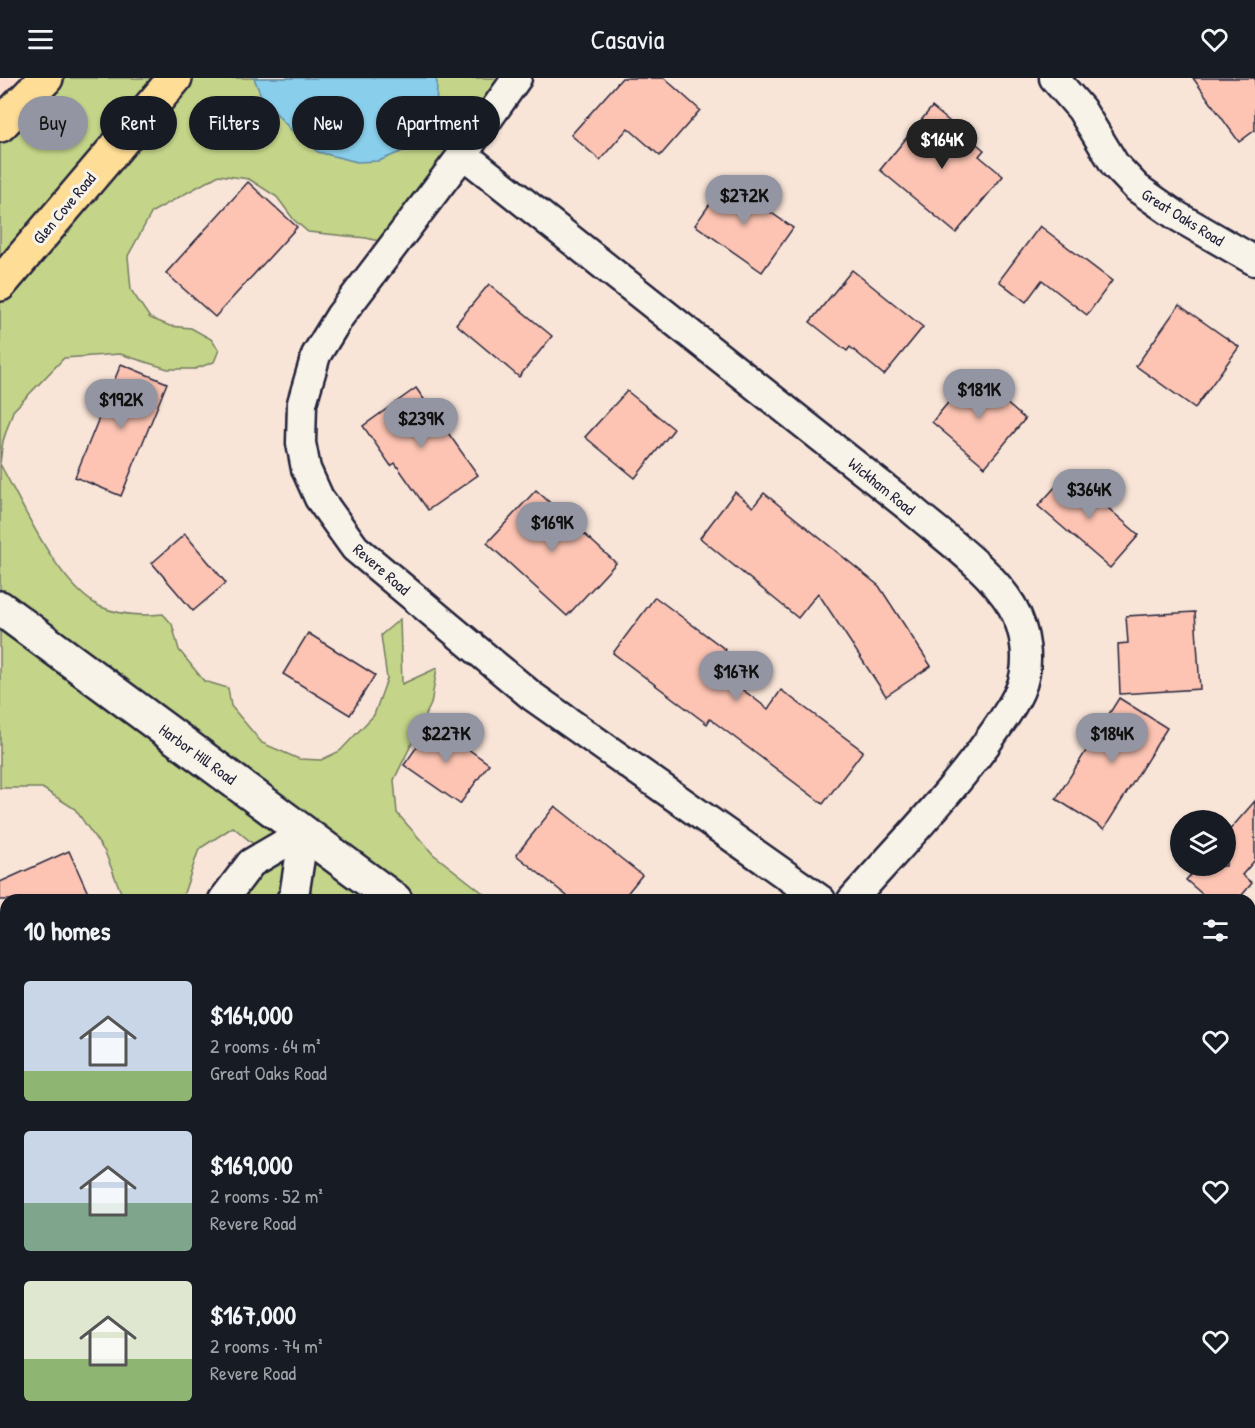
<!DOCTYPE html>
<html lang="en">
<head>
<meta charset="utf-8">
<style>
	:root { --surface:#171b24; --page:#242831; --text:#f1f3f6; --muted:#9ea1a6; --accent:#9495a2 }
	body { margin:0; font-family:"Patrick Hand",sans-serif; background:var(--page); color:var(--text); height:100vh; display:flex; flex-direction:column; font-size:22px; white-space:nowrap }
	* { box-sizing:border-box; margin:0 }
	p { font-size:20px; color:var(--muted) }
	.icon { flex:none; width:33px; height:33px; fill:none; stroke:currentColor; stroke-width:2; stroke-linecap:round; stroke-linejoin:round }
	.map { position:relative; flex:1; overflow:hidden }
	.details { position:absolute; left:0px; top:816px; width:1256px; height:534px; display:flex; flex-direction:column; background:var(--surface); border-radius:18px 18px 0 0; box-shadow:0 2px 4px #0004 }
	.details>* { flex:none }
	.banner { position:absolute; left:18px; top:18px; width:600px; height:54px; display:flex; gap:12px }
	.controls { position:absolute; left:1170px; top:732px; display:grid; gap:12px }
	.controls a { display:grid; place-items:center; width:66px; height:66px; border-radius:50%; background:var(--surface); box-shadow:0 2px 4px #0004; font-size:30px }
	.price { position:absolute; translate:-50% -51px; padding:0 14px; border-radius:21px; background:var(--accent); color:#111; font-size:20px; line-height:39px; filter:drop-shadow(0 2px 3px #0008) }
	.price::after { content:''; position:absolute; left:50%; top:36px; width:18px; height:14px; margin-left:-9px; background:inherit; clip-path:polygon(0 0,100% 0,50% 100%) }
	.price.selected { background:#222; color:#fff }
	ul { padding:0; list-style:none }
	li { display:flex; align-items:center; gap:18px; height:150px; padding:0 24px }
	li span { display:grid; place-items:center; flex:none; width:168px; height:120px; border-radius:6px; color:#555 }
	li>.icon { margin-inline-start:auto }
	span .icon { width:72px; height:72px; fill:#fffc; stroke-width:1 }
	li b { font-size:26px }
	h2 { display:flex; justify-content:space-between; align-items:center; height:72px; padding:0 24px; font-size:26px }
	.pill { padding:0 21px; border-radius:27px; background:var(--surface); box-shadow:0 2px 4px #0004; font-size:21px; line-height:54px }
	.pill.selected { background:var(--accent); color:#111 }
	header { display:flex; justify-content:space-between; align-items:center; height:78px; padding:0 24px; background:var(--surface); font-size:27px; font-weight:600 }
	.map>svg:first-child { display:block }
	.built { fill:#fadbcd }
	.green { fill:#c4d488; stroke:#737b62; stroke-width:1.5 }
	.water { fill:#89ceea; stroke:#6089a4; stroke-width:1.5 }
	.building { fill:#fdc4b3; stroke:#22223b; stroke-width:1.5 }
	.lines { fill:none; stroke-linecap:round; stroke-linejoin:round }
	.service-casing { stroke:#22223b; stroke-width:20 }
	.minor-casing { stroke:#22223b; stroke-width:33 }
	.tertiary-casing { stroke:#22223b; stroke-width:38 }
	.primary-casing { stroke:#22223b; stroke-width:38 }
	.service { stroke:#f7f3e8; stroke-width:15 }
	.minor { stroke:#f7f3e8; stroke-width:28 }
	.tertiary { stroke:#f7f3e8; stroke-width:33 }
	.primary { stroke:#fedd96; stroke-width:33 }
	.labels { text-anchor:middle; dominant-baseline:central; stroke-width:6; stroke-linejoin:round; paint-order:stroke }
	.street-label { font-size:16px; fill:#22223b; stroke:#f7f3e8 }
</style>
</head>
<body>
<header><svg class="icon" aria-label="menu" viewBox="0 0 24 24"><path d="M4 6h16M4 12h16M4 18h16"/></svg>Casavia<svg class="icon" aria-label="heart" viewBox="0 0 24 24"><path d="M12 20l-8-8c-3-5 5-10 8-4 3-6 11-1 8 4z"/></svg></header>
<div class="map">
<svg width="1255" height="1350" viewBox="0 0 1255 1350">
	<rect width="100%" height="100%" fill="#f9e5d8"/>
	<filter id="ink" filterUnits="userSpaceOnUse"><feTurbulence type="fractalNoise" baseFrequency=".0167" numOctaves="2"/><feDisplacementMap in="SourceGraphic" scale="12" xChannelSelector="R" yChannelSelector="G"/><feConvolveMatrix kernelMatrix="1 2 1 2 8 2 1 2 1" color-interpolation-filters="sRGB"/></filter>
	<g filter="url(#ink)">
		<polygon class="built" points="0,0 46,0 0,28"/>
		<g class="green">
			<polygon points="46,0 497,0 506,16 383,164 366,160 308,154 294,142 277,119 249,101 219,97 152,134 128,178 131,212 150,240 170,248 191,250 211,261 219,272 214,284 195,291 168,291 120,276 64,280 13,333 3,363 0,385 0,28"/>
			<path d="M 0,386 C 23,427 57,506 99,528 C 118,537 143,538 163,536 L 172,546 L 179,572 L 204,603 L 228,610 L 231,628 L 262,665 L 299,681 L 321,682 L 340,673 L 374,637 L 387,601 L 381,557 L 400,541 L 402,606 L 437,590 L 431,626 L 394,702 L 397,735 L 433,776 L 492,822 L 322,822 L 297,803 L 291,822 L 223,822 L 265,776 L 233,749 L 199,771 L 183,818 L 179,822 L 124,822 L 105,774 L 75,731 L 42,710 L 0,710 Z"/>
			<polygon points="1255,1106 1255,1178 1250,1174 1250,1108"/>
			<polygon points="1250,1337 1255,1343 1255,1350 472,1350 473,1344 1250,1344"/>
		</g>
		<polygon class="water" points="254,0 435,0 437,4 436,36 425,59 410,70 379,83 357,84 318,74 293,54 262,20"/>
		<g class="building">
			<polygon points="622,0 664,0 700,32 660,78 628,50 600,82 571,57"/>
			<polygon points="1193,0 1255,0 1255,52 1239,64"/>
			<polygon points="932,29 984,72 979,78 1003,98 956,155 880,92"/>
			<polygon points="726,103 793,150 762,194 695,147"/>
			<polygon points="248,104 297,149 215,239 166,195"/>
			<polygon points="1040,148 1112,203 1087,237 1042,202 1026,224 999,203"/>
			<polygon points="852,192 923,249 884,297 850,269 847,273 810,244"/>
			<polygon points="489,206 552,258 519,299 456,246"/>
			<polygon points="1179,227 1239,269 1195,330 1136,288"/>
			<polygon points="121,286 167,305 121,418 75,399"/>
			<polygon points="972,296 1025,341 985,389 932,344"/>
			<polygon points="416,310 478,397 428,432 395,385 391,388 363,348"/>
			<polygon points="627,313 674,351 635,400 585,359"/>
			<polygon points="1068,395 1139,457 1110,490 1038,428"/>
			<polygon points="536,412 616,485 567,538 487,465"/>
			<polygon points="735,414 753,429 764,415 879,508 931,588 886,618 818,515 798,540 700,460"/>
			<polygon points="185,456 226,505 193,533 152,485"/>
			<polygon points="655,519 726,572 713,589 768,631 781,612 863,673 823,726 710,641 707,646 613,575"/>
			<polygon points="1195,534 1200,611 1120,616 1118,566 1128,565 1126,538"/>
			<polygon points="308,555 375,597 350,637 283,596"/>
			<polygon points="1119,620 1167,650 1104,751 1056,721"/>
			<polygon points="433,646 489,686 460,726 404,687"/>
			<polygon points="1255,723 1255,782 1242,797 1252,805 1238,822 1209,822 1186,802 1198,788 1226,788 1226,756"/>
			<polygon points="555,728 642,797 622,822 572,822 516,777"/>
			<polygon points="69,773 91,822 0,822 0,804"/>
		</g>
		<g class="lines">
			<defs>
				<polyline id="service" points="588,1344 591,1350"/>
				<g id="minor">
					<polyline points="517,0 463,76 340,238 316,277 302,325 301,365 306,391 319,420 355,470 532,618 821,822"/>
					<polyline points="1054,0 1081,31 1115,87 1137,110 1177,138 1255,183"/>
					<path d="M 463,76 L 910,430 C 944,460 988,489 1012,528 C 1026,552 1031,586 1020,612 C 1012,631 998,648 986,666 C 946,721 897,771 852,822"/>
					<polyline points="223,822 251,785 304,754"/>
					<polyline points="291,822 294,818 304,754"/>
					<polyline points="1250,955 1255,948"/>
					<polyline points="0,995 6,994"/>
					<polyline points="1250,1117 1255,1120"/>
					<polyline points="265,1350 267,1344"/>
				</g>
				<g id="tertiary">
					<polyline points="0,530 395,822"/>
					<polyline points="1094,1344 1102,1350"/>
				</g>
				<g id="primary">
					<polyline points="0,47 46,0"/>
					<polyline points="0,206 175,0"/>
				</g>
			</defs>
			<use href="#service" class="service-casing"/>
			<use href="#minor" class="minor-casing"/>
			<use href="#tertiary" class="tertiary-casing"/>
			<use href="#primary" class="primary-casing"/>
			<use href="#service" class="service"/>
			<use href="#minor" class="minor"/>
			<use href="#tertiary" class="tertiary"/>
			<use href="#primary" class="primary"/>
		</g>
	</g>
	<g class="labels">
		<g class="street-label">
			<text transform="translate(64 130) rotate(-50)">Glen Cove Road</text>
			<text transform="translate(1183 139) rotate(32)">Great Oaks Road</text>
			<text transform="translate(882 408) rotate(39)">Wickham Road</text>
			<text transform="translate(382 491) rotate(41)">Revere Road</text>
			<text transform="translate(198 676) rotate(36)">Harbor Hill Road</text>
		</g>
	</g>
</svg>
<div class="controls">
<a><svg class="icon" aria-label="layers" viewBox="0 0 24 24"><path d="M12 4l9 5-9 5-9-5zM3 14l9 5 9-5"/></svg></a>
</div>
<b class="price selected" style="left:942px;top:92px">$164K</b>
<b class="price" style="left:744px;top:148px">$272K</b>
<b class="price" style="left:979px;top:342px">$181K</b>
<b class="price" style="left:121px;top:352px">$192K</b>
<b class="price" style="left:421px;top:371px">$239K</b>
<b class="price" style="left:1089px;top:442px">$364K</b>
<b class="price" style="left:552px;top:475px">$169K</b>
<b class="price" style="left:736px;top:624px">$167K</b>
<b class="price" style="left:446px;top:686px">$227K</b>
<b class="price" style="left:1112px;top:686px">$184K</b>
<div class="banner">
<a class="pill selected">Buy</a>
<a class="pill">Rent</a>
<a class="pill">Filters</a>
<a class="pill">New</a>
<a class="pill">Apartment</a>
</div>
<section class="details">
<h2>10 homes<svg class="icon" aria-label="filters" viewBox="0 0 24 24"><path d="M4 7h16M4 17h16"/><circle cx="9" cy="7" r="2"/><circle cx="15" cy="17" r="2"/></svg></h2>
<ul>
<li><span style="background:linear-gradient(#c9d6e8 75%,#8fb573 0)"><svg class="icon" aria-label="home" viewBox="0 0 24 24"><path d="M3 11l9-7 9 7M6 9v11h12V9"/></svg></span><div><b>$164,000</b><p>2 rooms · 64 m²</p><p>Great Oaks Road</p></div><svg class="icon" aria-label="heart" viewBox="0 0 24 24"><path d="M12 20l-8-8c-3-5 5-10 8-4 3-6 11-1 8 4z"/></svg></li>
<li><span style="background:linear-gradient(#c9d6e8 60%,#7fa58c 0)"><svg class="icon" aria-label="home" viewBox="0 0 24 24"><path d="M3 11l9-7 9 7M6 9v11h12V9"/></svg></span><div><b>$169,000</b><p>2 rooms · 52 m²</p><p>Revere Road</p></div><svg class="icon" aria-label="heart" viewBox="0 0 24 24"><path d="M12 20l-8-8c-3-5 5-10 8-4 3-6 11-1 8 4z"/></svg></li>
<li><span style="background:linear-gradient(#dfe7d0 65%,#8fb573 0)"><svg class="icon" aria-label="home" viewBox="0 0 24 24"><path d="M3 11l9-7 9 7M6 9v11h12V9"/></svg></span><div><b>$167,000</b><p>2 rooms · 74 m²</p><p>Revere Road</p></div><svg class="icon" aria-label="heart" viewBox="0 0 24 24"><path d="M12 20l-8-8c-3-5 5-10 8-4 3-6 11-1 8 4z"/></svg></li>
</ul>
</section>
</div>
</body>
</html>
